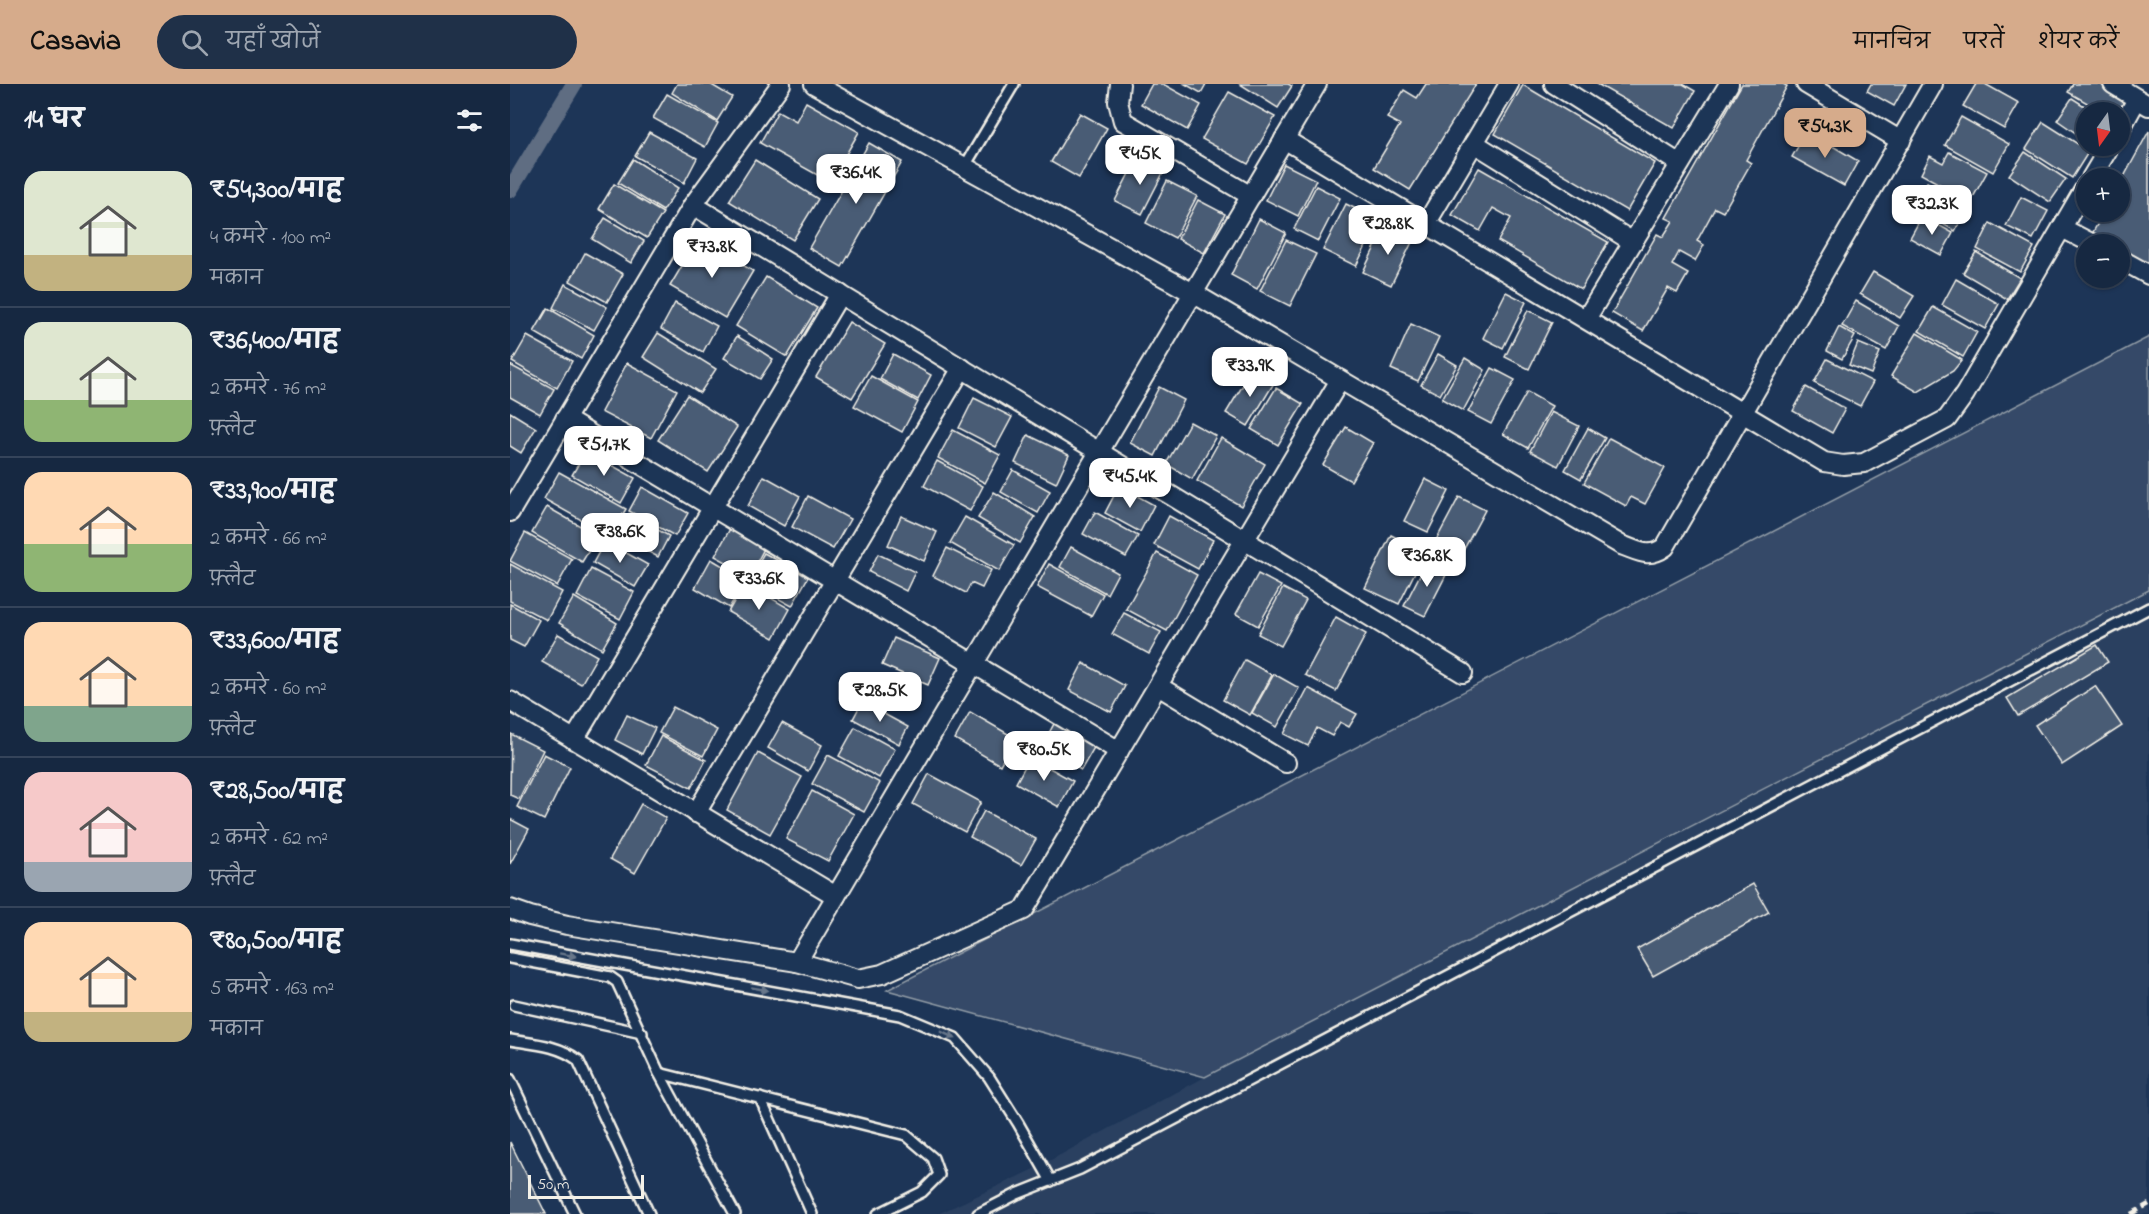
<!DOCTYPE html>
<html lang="hi">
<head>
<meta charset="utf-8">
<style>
	:root { --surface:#162841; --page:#1f3048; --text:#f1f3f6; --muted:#9ea6b1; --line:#35445a; --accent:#d6ab8b }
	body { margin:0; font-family:"Indie Flower","Playpen Sans Deva",sans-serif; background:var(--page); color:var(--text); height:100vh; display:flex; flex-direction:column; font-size:22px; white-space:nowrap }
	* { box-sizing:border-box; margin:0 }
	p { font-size:20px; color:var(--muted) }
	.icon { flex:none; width:33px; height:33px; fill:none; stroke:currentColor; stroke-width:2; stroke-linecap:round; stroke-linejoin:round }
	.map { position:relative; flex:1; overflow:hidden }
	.panel { display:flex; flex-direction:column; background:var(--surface); width:510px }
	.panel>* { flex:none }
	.needle { width:39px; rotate:194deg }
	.fabs { position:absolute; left:1566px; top:18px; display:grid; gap:12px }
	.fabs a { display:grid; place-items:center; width:54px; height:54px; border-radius:50%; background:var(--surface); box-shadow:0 2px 4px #0004,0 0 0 2px var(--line); font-size:30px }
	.scale { position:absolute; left:18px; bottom:15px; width:116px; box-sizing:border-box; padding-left:6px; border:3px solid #f4f1e8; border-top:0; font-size:16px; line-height:21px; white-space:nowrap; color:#f4f1e8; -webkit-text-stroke:4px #1d3557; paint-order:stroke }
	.price { position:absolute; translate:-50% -51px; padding:0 14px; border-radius:12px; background:#fff; color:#222; font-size:20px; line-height:39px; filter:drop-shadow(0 2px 3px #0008) }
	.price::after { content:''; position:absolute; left:50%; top:36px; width:18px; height:14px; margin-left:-9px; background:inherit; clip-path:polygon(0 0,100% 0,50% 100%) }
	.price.on { background:var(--accent); color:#111 }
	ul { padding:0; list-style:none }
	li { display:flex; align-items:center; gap:18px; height:150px; padding:0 24px }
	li+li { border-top:2px solid var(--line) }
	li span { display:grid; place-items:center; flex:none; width:168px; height:120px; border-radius:18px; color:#555 }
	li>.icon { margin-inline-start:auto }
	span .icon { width:72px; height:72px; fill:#fffc; stroke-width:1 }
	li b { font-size:26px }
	h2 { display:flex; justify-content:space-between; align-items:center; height:72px; padding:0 24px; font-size:26px }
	header { display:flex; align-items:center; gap:36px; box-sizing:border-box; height:84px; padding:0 30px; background:var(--accent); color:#111 }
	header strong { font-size:28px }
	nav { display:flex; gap:33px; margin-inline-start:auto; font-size:21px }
	.search { width:420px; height:54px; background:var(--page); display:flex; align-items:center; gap:15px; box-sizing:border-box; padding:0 21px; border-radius:33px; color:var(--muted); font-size:22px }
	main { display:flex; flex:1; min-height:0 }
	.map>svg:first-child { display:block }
	.built { fill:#2a4060 }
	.green { fill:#354a67; stroke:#949ea8; stroke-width:1.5 }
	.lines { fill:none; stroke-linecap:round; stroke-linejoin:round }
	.canal { stroke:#5e6d82; stroke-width:16 }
	.building { fill:#485b74; stroke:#f4f1e8; stroke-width:1.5 }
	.lane-casing { stroke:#f4f1e8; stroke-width:14 }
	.street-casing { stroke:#f4f1e8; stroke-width:22 }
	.lane { stroke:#1d3557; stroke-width:9 }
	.street { stroke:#1d3557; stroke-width:18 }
	.rail { stroke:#f4f1e8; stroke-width:4.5; stroke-dasharray:9 4.5; stroke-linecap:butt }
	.oneway { fill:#68778a }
</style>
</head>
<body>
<header>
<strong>Casavia</strong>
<div class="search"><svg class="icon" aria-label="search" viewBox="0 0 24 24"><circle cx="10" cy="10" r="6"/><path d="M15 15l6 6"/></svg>यहाँ खोजें</div>
<nav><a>मानचित्र</a><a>परतें</a><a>शेयर करें</a></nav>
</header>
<main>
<section class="panel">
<h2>14 घर<svg class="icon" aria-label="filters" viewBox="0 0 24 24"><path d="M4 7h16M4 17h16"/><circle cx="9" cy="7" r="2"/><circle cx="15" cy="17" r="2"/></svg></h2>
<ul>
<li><span style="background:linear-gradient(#dfe7d0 70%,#c2b280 0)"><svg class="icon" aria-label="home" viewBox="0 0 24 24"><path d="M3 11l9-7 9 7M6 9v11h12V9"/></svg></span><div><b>₹54,300/माह</b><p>4 कमरे · 100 m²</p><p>मकान</p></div></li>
<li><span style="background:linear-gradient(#dfe7d0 65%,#8fb573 0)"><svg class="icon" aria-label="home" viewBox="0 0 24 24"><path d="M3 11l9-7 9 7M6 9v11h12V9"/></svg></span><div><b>₹36,400/माह</b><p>2 कमरे · 76 m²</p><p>फ़्लैट</p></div></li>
<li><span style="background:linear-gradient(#ffd9b3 60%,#8fb573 0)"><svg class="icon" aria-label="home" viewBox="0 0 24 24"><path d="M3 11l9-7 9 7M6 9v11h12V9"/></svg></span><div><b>₹33,900/माह</b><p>2 कमरे · 66 m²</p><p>फ़्लैट</p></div></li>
<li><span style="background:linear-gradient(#ffd9b3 70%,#7fa58c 0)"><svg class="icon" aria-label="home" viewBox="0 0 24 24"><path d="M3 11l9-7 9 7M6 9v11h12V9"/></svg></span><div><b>₹33,600/माह</b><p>2 कमरे · 60 m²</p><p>फ़्लैट</p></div></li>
<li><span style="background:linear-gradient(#f6c9c9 75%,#9aa5b1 0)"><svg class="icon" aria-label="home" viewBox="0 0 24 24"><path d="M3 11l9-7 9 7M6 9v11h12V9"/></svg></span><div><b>₹28,500/माह</b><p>2 कमरे · 62 m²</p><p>फ़्लैट</p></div></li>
<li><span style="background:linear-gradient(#ffd9b3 75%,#c2b280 0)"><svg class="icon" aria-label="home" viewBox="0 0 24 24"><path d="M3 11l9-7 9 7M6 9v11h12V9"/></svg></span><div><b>₹80,500/माह</b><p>5 कमरे · 163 m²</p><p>मकान</p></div></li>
</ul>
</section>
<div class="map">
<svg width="1639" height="1130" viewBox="0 0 1639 1130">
	<rect width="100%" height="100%" fill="#1d3557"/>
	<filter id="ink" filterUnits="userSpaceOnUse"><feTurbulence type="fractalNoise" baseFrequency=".0167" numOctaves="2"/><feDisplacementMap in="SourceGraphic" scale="12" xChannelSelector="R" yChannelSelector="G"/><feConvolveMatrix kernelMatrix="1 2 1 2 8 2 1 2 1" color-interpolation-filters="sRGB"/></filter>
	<g filter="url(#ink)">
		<polygon class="built" points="1639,506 1639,1130 428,1130 526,1084 695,993"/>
		<polygon class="green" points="1639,253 1639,506 695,993 377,906"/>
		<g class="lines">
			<polyline class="canal" points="0,106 64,0"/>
		</g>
		<g class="building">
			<polygon points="167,0 200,0 222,13 207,37 162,9"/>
			<polygon points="642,0 653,0 691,21 677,46 631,20"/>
			<polygon points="675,0 696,0 691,9"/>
			<polygon points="730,0 778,0 782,2 768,24"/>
			<polygon points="916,0 966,0 900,106 864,84 890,41 877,34 894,6 907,14"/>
			<polygon points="1087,0 1173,0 1185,7 1164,44"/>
			<polygon points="1232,0 1273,0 1277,2 1236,76 1241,79 1213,128 1205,124 1187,157 1194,161 1185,177 1169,168 1162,181 1178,190 1167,209 1158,204 1133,247 1102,229 1147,150 1153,153 1163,137 1156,134"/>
			<polygon points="1361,0 1396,0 1384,22 1357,7"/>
			<polygon points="1466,0 1475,0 1509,19 1494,45 1453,22"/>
			<polygon points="1563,0 1590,0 1616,15 1608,28 1593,28 1558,8"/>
			<polygon points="1013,1 1145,79 1117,127 985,50"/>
			<polygon points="719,8 765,33 738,80 692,55"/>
			<polygon points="157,10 208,39 195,63 143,34"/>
			<polygon points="1562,14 1584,28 1576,28 1576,56 1547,36"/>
			<polygon points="296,18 349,48 320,98 250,59 268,27 286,37"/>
			<polygon points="570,29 597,44 569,94 541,78"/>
			<polygon points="1451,33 1499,60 1483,88 1435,61"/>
			<polygon points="1533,38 1579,67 1562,94 1516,65"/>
			<polygon points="1297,47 1348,77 1334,102 1282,73"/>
			<polygon points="1639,47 1639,181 1610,165 1610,160 1601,160 1582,150 1594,128 1610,128 1610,100"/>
			<polygon points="139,48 187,74 174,99 125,72"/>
			<polygon points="359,59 392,78 332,183 299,164"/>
			<polygon points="1439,68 1477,88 1461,117 1411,90 1420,72 1433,79"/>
			<polygon points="1515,68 1556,95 1540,118 1499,91"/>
			<polygon points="627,74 654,87 632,130 605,117"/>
			<polygon points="123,75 168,104 153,127 108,99"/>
			<polygon points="245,76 308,115 283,156 219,117"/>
			<polygon points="774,80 806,96 788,132 756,116"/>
			<polygon points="969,84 1098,158 1071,205 988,157 1001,134 983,124 970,147 942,131"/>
			<polygon points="657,97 687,112 665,154 636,139"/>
			<polygon points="1417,98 1459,122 1445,147 1403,123"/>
			<polygon points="104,100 153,129 137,154 89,125"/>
			<polygon points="806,102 830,114 808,157 784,145"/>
			<polygon points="1511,113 1538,127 1523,155 1496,142"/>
			<polygon points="688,116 715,130 694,169 668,155"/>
			<polygon points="836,120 869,136 846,182 813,166"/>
			<polygon points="1412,132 1443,149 1431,171 1400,154"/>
			<polygon points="95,134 134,157 121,179 82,155"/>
			<polygon points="749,135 776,149 747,205 721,191"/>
			<polygon points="1480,139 1524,163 1510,188 1467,165"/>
			<polygon points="875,142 903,156 881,201 853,188"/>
			<polygon points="188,155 243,187 215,234 160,202"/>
			<polygon points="776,156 806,170 780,222 750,207"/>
			<polygon points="1466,168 1510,194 1497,215 1453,189"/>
			<polygon points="75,169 113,190 97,218 60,197"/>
			<polygon points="1363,188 1404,212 1390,234 1350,210"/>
			<polygon points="256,193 307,224 277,273 226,242"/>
			<polygon points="1446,195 1489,220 1475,245 1432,221"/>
			<polygon points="55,200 97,223 84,246 43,224"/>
			<polygon points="996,208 1016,218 993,264 973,254"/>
			<polygon points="1346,217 1389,242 1376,266 1332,242"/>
			<polygon points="165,219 207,242 193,268 151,245"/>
			<polygon points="1423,223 1467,248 1453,273 1409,247"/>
			<polygon points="38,224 84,251 71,275 24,248"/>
			<polygon points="1018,226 1042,238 1019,285 995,273"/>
			<polygon points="339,238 375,260 342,314 306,293"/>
			<polygon points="901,240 929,253 908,297 881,285"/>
			<polygon points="1329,243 1345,252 1332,275 1317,267"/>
			<polygon points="148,249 206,285 190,309 133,273"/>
			<polygon points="1407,249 1452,276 1443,287 1408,308 1381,292"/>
			<polygon points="17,252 62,277 47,304 2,278"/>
			<polygon points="227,252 263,275 250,295 214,274"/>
			<polygon points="1348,259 1370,268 1361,290 1339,281"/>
			<polygon points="383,270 421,291 408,316 370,295"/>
			<polygon points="928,270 947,281 930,311 911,301"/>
			<polygon points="955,274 975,286 953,327 932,315"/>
			<polygon points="1317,275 1363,298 1350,322 1304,299"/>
			<polygon points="117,279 167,306 141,354 91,328"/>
			<polygon points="0,281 44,305 30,330 0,313"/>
			<polygon points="982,284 1005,296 981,340 958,328"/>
			<polygon points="742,286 764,299 738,342 716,329"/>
			<polygon points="361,292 408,318 392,348 344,322"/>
			<polygon points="649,303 674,316 645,372 620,359"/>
			<polygon points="1296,303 1335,325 1322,349 1283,327"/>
			<polygon points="766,304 793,320 768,361 741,345"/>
			<polygon points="1017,308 1042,322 1018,364 993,350"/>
			<polygon points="177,311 227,343 198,388 148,356"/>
			<polygon points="464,314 502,333 486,363 449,344"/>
			<polygon points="0,328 26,344 11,369 0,362"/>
			<polygon points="1041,328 1069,342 1048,382 1020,367"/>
			<polygon points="680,338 706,352 682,395 656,380"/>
			<polygon points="836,343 863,359 841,397 813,381"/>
			<polygon points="1078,344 1095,354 1071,395 1055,386"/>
			<polygon points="443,346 490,371 475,399 428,374"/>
			<polygon points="518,351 559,371 546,399 505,379"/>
			<polygon points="711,354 755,380 731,422 687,397"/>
			<polygon points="1099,354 1155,384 1135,420 1121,413 1116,422 1074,399"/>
			<polygon points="76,367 125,394 111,419 62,391"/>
			<polygon points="427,377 473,402 460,427 414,402"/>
			<polygon points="503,386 540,407 528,429 491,408"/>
			<polygon points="49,388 116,425 100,452 34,415"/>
			<polygon points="254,392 290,412 274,442 238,422"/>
			<polygon points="915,395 939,407 918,448 894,437"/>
			<polygon points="609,402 644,421 630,448 595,429"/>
			<polygon points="132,403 178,429 165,452 119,427"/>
			<polygon points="484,408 525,433 510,459 468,434"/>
			<polygon points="298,412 340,435 323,465 282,443"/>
			<polygon points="949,413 975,426 947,478 922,464"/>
			<polygon points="37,423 88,452 72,478 22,449"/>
			<polygon points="585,428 628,452 616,473 573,450"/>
			<polygon points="119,430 159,452 148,473 107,451"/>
			<polygon points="391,432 427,448 414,477 378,461"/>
			<polygon points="659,432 703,456 688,485 644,461"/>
			<polygon points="455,433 504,461 489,487 440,459"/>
			<polygon points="221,443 256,461 240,491 205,472"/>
			<polygon points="15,449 62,475 47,502 0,477"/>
			<polygon points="881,451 915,468 889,520 855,504"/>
			<polygon points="95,457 138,481 125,503 83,479"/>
			<polygon points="561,463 608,489 597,510 550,483"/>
			<polygon points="437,464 481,486 472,504 461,499 456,509 423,492"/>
			<polygon points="254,469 298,493 282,522 238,498"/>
			<polygon points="647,469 687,491 657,547 616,525"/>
			<polygon points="368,470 405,488 396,507 359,488"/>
			<polygon points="201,475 235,495 219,524 185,504"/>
			<polygon points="918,475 939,485 915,532 894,522"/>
			<polygon points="0,480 52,508 37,536 0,517"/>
			<polygon points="539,480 593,510 581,532 527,503"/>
			<polygon points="81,485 124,508 110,535 67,512"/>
			<polygon points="748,490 771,502 748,542 726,530"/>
			<polygon points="235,499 280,525 264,554 218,528"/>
			<polygon points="773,504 796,516 771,562 748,550"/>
			<polygon points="64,513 107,539 92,565 49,539"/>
			<polygon points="0,520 29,536 14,563 0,556"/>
			<polygon points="614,529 651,548 639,570 602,550"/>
			<polygon points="826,533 856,550 826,607 795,591"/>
			<polygon points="48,550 87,572 71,600 32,578"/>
			<polygon points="384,554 430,574 418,601 372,581"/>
			<polygon points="1587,561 1598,578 1508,632 1497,614"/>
			<polygon points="735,576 762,591 740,631 713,616"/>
			<polygon points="573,579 615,602 601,628 559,606"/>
			<polygon points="764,590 789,604 767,643 742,629"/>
			<polygon points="1585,602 1612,642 1552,681 1525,641"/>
			<polygon points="798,604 847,630 839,643 830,638 822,652 807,644 798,662 774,650"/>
			<polygon points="352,618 398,643 389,660 343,635"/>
			<polygon points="163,623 207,646 193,672 149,649"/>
			<polygon points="460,628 505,654 490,681 445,655"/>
			<polygon points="117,631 145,644 132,670 105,656"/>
			<polygon points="545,638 586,660 571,686 531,664"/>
			<polygon points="272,639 312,661 298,687 258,664"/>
			<polygon points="345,643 385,665 369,694 329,672"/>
			<polygon points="1,650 33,666 9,715 0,711"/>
			<polygon points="151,652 196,676 181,704 136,681"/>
			<polygon points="248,669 292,693 260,750 217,726"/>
			<polygon points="34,670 60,683 34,736 7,723"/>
			<polygon points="318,671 370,699 354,728 302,700"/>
			<polygon points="520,673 563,697 549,723 506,699"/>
			<polygon points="419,690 471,718 455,748 403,720"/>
			<polygon points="302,707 344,730 318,777 276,755"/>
			<polygon points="131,720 156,734 125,789 100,775"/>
			<polygon points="474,727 526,755 511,781 460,753"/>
			<polygon points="0,735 19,745 0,780"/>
			<polygon points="1243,800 1259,828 1143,892 1127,865"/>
			<polygon points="0,1058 36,1130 0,1130"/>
		</g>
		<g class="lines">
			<defs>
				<g id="lane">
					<polyline points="455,82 504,0"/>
					<polyline points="0,860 390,931 445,954 479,993 508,1039 541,1097"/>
					<polyline points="0,874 100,893 107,898 149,989 225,1130"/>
					<polyline points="4,921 132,949"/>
					<path d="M 0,956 C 25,960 48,961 68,976 L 139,1130"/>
					<polyline points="149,989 396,1051 423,1074 429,1091 412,1108 368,1130"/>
					<polyline points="0,995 65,1130"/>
					<polyline points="250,1014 302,1130"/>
					<polyline points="468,1130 507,1110 570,1085 1639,524"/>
				</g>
				<g id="street">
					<path d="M 304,0 L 683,209 L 1111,461 C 1129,467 1138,475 1155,463 L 1423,0"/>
					<polyline points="610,0 608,18 613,37 741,112"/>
					<polyline points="1044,0 1170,80"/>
					<polyline points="1296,0 1391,57"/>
					<polyline points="1603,0 1639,22"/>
					<polyline points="1610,46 1627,15"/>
					<polyline points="774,55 1314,378 1333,381 1354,379 1437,335 1455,310 1576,102"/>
					<polyline points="964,59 1123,158"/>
					<polyline points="1581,94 1600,62"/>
					<polyline points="183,121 953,589"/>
					<polyline points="916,140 999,0"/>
					<polyline points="1552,144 1583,160"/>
					<polyline points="1610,175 1639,191"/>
					<polyline points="1076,235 1219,0"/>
					<polyline points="55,335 609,667"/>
					<polyline points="0,428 183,121 271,0"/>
					<polyline points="648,602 776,679"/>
					<polyline points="0,617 326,812"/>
					<polyline points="64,656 330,210"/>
					<polyline points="186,729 452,284"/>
					<polyline points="0,825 20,832 57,841 287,878 348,895 372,890 514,826 830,296"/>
					<polyline points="287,878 807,0"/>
				</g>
			</defs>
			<use href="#lane" class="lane-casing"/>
			<use href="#street" class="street-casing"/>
			<use href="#lane" class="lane"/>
			<use href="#street" class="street"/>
			<polyline class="rail" points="1621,1130 1639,1120"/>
		</g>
		<defs><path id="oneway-solid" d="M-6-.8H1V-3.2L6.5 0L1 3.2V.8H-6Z" transform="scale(1.5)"/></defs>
		<g class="oneway">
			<use href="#oneway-solid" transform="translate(58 871) rotate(10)"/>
			<use href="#oneway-solid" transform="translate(250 905) rotate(10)"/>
			<use href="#oneway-solid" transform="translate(438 951) rotate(26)"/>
		</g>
	</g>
</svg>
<div class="fabs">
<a><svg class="needle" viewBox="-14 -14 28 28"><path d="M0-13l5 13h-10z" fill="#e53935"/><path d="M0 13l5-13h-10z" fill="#9ea6b1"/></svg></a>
<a>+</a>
<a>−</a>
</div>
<div class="scale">50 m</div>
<b class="price on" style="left:1315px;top:75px">₹54.3K</b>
<b class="price" style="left:630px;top:102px">₹45K</b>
<b class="price" style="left:346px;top:121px">₹36.4K</b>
<b class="price" style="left:1422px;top:152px">₹32.3K</b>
<b class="price" style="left:878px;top:172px">₹28.8K</b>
<b class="price" style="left:202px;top:195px">₹73.8K</b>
<b class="price" style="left:740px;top:314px">₹33.9K</b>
<b class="price" style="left:94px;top:393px">₹51.7K</b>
<b class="price" style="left:620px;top:425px">₹45.4K</b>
<b class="price" style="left:110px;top:480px">₹38.6K</b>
<b class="price" style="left:917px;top:504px">₹36.8K</b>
<b class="price" style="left:249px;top:527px">₹33.6K</b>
<b class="price" style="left:370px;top:639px">₹28.5K</b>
<b class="price" style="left:534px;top:698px">₹80.5K</b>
</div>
</main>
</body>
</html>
